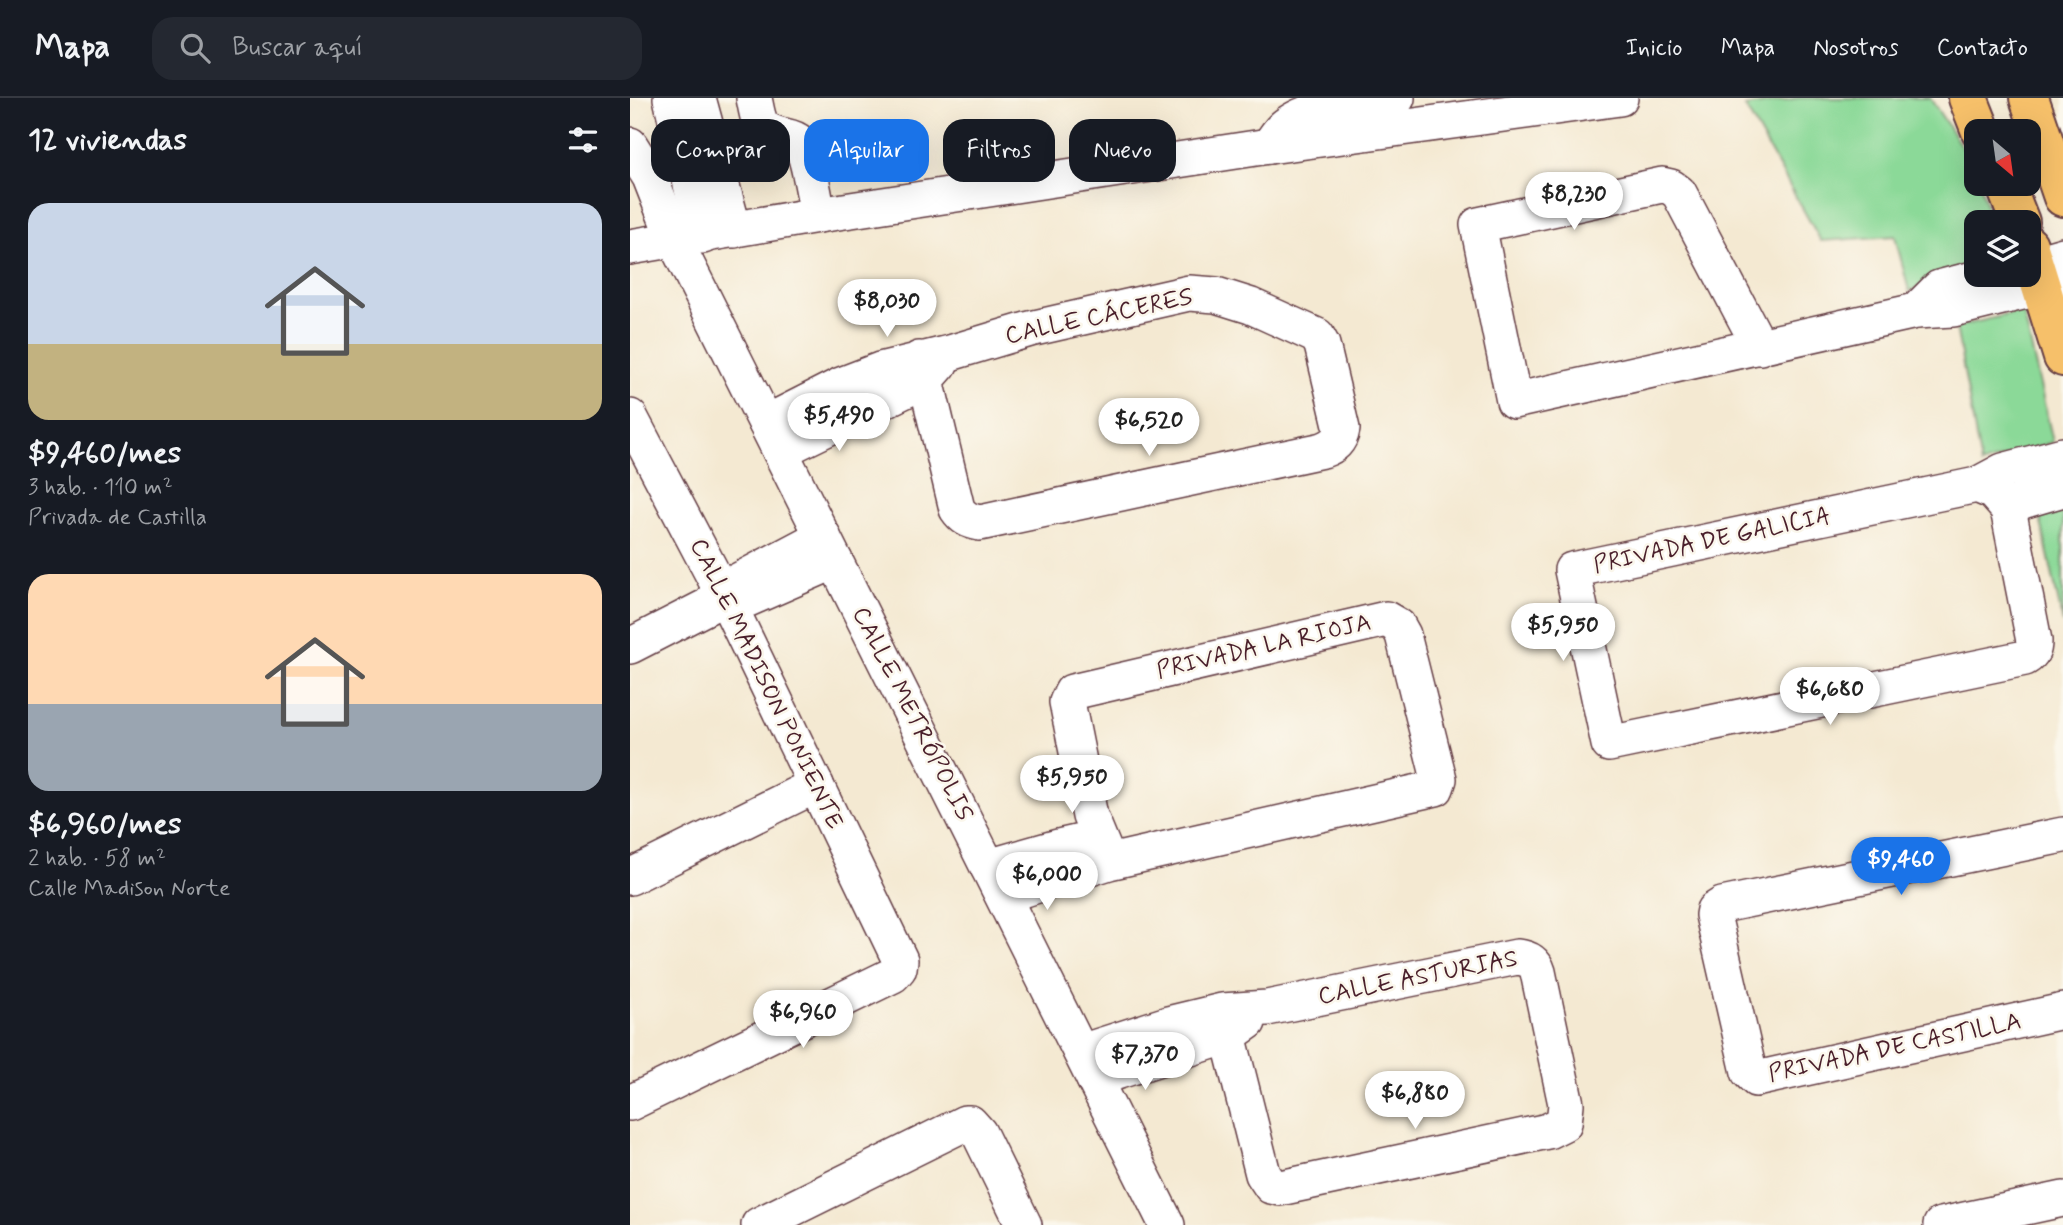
<!DOCTYPE html>
<html lang="es">
<head>
<meta charset="utf-8">
<style>
	:root { --surface:#171b24; --page:#242831; --text:#f1f3f6; --muted:#9ea1a6; --line:#363941; --accent:#1a73e8 }
	body { margin:0; font-family:Mynerve,sans-serif; background:var(--page); color:var(--text); height:100vh; display:flex; flex-direction:column; font-size:26px; white-space:nowrap }
	* { box-sizing:border-box; margin:0 }
	p { font-size:23px; color:var(--muted) }
	.icon { flex:none; width:38px; height:38px; fill:none; stroke:currentColor; stroke-width:2; stroke-linecap:round; stroke-linejoin:round }
	.map { position:relative; flex:1; overflow:hidden }
	.sheet { display:flex; flex-direction:column; background:var(--surface); width:630px }
	.sheet>* { flex:none }
	.top-card { position:absolute; left:21px; top:21px; width:665px; height:63px; display:flex; gap:14px }
	.needle { width:46px; rotate:151deg }
	.tools { position:absolute; left:1334px; top:21px; display:grid; gap:14px }
	.tools a { display:grid; place-items:center; width:77px; height:77px; border-radius:14px; background:var(--surface); box-shadow:0 7px 28px #0002; font-size:35px }
	.price { position:absolute; translate:-50% -60px; padding:0 16px; border-radius:24px; background:#fff; color:#222; font-size:23px; line-height:46px; filter:drop-shadow(0 2px 4px #0008) }
	.price::after { content:''; position:absolute; left:50%; top:42px; width:21px; height:16px; margin-left:-10px; background:inherit; clip-path:polygon(0 0,100% 0,50% 100%) }
	.price.on { background:var(--accent); color:#fff }
	ul { padding:0; list-style:none }
	li { display:grid; align-content:center; gap:14px; height:371px; padding:0 28px }
	li span { display:grid; place-items:center; height:217px; border-radius:21px; color:#555 }
	li>.icon { margin-inline-start:auto }
	span .icon { width:126px; height:126px; fill:#fffc; stroke-width:1 }
	li b { font-size:30px }
	h2 { display:flex; justify-content:space-between; align-items:center; height:84px; padding:0 28px; font-size:30px }
	.tag { padding:0 24px; border-radius:21px; background:var(--surface); box-shadow:0 7px 28px #0002; font-size:24px; line-height:63px }
	.tag.on { background:var(--accent); color:#fff }
	header { display:flex; align-items:center; gap:42px; box-sizing:border-box; height:98px; padding:0 35px; background:var(--surface); border-bottom:2px solid var(--line) }
	header strong { font-size:33px }
	nav { display:flex; gap:38px; margin-inline-start:auto; font-size:24px }
	.search { width:490px; height:63px; background:var(--page); display:flex; align-items:center; gap:18px; box-sizing:border-box; padding:0 24px; border-radius:21px; color:var(--muted); font-size:26px }
	main { display:flex; flex:1; min-height:0 }
	.map>svg:first-child { display:block }
	.green { fill:#8bd998; stroke:#6a7c62; stroke-width:2 }
	.lines { fill:none; stroke-linecap:round; stroke-linejoin:round }
	.minor-casing { stroke:#643d44; stroke-width:38 }
	.major-casing { stroke:#643d44; stroke-width:42 }
	.minor { stroke:#fff; stroke-width:35 }
	.major { stroke:#f6c06b; stroke-width:38 }
	.labels { text-anchor:middle; dominant-baseline:central; stroke-width:5; stroke-linejoin:round; paint-order:stroke }
	.street-label { font-size:24px; fill:#4a1f2b; stroke:#fbf7ec }
</style>
</head>
<body>
<header>
<strong>Mapa</strong>
<div class="search"><svg class="icon" aria-label="search" viewBox="0 0 24 24"><circle cx="10" cy="10" r="6"/><path d="M15 15l6 6"/></svg>Buscar aquí</div>
<nav><a>Inicio</a><a>Mapa</a><a>Nosotros</a><a>Contacto</a></nav>
</header>
<main>
<section class="sheet">
<h2>12 viviendas<svg class="icon" aria-label="filters" viewBox="0 0 24 24"><path d="M4 7h16M4 17h16"/><circle cx="9" cy="7" r="2"/><circle cx="15" cy="17" r="2"/></svg></h2>
<ul>
<li><span style="background:linear-gradient(#c9d6e8 65%,#c2b280 0)"><svg class="icon" aria-label="home" viewBox="0 0 24 24"><path d="M3 11l9-7 9 7M6 9v11h12V9"/></svg></span><div><b>$9,460/mes</b><p>3 hab. · 110 m²</p><p>Privada de Castilla</p></div></li>
<li><span style="background:linear-gradient(#ffd9b3 60%,#9aa5b1 0)"><svg class="icon" aria-label="home" viewBox="0 0 24 24"><path d="M3 11l9-7 9 7M6 9v11h12V9"/></svg></span><div><b>$6,960/mes</b><p>2 hab. · 58 m²</p><p>Calle Madison Norte</p></div></li>
</ul>
</section>
<div class="map">
<svg width="1433" height="1127" viewBox="0 0 1433 1127">
	<rect width="100%" height="100%" fill="#fbf7ec"/>
	<filter id="ink" filterUnits="userSpaceOnUse"><feTurbulence type="fractalNoise" baseFrequency=".0143" numOctaves="2"/><feDisplacementMap in="SourceGraphic" scale="14" xChannelSelector="R" yChannelSelector="G"/><feConvolveMatrix kernelMatrix="1 2 1 2 8 2 1 2 1" color-interpolation-filters="sRGB"/></filter>
	<filter id="wash" filterUnits="userSpaceOnUse"><feTurbulence type="fractalNoise" baseFrequency=".00686" numOctaves="4" result="noise"/><feDisplacementMap in="SourceGraphic" scale="28" xChannelSelector="R" yChannelSelector="G"/><feGaussianBlur stdDeviation="1.57" result="paint"/><feColorMatrix in="noise" values="0 0 0 0 0 0 0 0 0 0 0 0 0 0 0 0 0 1.4 0 .05"/><feComposite in="paint" operator="in"/></filter>
	<g filter="url(#wash)">
		<rect width="100%" height="100%" fill="#f4e9d2"/>
		<g class="green">
			<polygon points="1168,0 1300,0 1346,71 1346,86 1350,86 1361,124 1346,124 1346,169 1279,193 1265,138 1191,143 1115,9"/>
			<polygon points="1393,213 1423,344 1351,367 1326,229"/>
			<polygon points="1433,414 1433,525 1410,419"/>
		</g>
	</g>
	<g filter="url(#ink)">
		<g class="lines">
			<defs>
				<g id="minor">
					<polyline points="41,0 73,138"/>
					<polyline points="68,0 104,132"/>
					<path d="M 124,0 C 129,24 128,32 154,38 C 159,39 165,40 169,44 C 178,55 185,102 188,117"/>
					<polyline points="0,47 20,79 45,143 537,1127"/>
					<path d="M 639,48 C 644,41 649,32 656,27 C 682,6 735,5 767,0"/>
					<polyline points="0,149 188,117 639,48 990,0"/>
					<polyline points="1398,167 1433,157"/>
					<polyline points="1286,213 1309,190 1359,177"/>
					<polyline points="1130,249 1049,95 1041,89 1032,87 848,127 884,303 1286,213 1323,211 1433,184"/>
					<polyline points="0,319 100,509 270,862 269,870 263,877 0,1005"/>
					<path d="M 136,325 L 211,287 L 250,272 L 320,255 L 400,231 L 559,195 L 586,197 L 621,208 L 687,238 L 692,247 L 712,331 C 710,343 704,348 693,352 L 350,425 C 339,423 333,420 327,411 L 296,282 L 289,261"/>
					<polyline points="150,353 296,282 310,266"/>
					<path d="M 1347,387 L 1363,394 L 1378,411 L 1404,543 C 1404,551 1403,555 1395,560 L 979,646 L 942,472 L 1347,387 L 1373,373 L 1433,357"/>
					<polyline points="1378,411 1392,403 1433,391"/>
					<polyline points="118,501 205,463"/>
					<polyline points="0,548 78,508 91,492 193,438"/>
					<polyline points="1433,737 1092,807 1084,812 1083,817 1119,974 1126,981 1433,913"/>
					<polyline points="358,769 428,749 468,740"/>
					<polyline points="0,779 186,687"/>
					<polyline points="373,798 479,764 806,690 809,681 773,537 768,528 756,521 442,594 437,604 460,718 479,764"/>
					<path d="M 451,954 L 538,926 L 592,913 L 637,910 L 887,859 C 898,860 905,864 908,874 L 936,1006 L 934,1025 L 918,1033 L 650,1090 L 641,1088 L 633,1076 L 592,913"/>
					<polyline points="464,981 598,938 618,924"/>
					<polyline points="129,1127 335,1025 340,1025 349,1035 394,1127"/>
					<polyline points="1311,1127 1433,1101"/>
				</g>
				<g id="major">
					<polyline points="1338,0 1351,33"/>
					<polyline points="1399,0 1433,99"/>
					<polyline points="1375,86 1390,124"/>
					<polyline points="1398,147 1433,259"/>
				</g>
			</defs>
			<use href="#minor" class="minor-casing"/>
			<use href="#major" class="major-casing"/>
			<use href="#minor" class="minor"/>
			<use href="#major" class="major"/>
		</g>
	</g>
	<g class="labels">
		<g class="street-label">
			<text transform="translate(469 219) rotate(-12)">CALLE CÁCERES</text>
			<text transform="translate(1082 443) rotate(-12)">PRIVADA DE GALICIA</text>
			<text transform="translate(634 549) rotate(-13)">PRIVADA LA RIOJA</text>
			<text transform="translate(136 586) rotate(64)">CALLE MADISON PONIENTE</text>
			<text transform="translate(282 616) rotate(63)">CALLE METRÓPOLIS</text>
			<text transform="translate(788 880) rotate(-11)">CALLE ASTURIAS</text>
			<text transform="translate(1265 950) rotate(-12)">PRIVADA DE CASTILLA</text>
		</g>
	</g>
</svg>
<div class="tools">
<a><svg class="needle" viewBox="-14 -14 28 28"><path d="M0-13l5 13h-10z" fill="#e53935"/><path d="M0 13l5-13h-10z" fill="#9ea1a6"/></svg></a>
<a><svg class="icon" aria-label="layers" viewBox="0 0 24 24"><path d="M12 4l9 5-9 5-9-5zM3 14l9 5 9-5"/></svg></a>
</div>
<b class="price" style="left:944px;top:134px">$8,230</b>
<b class="price" style="left:257px;top:241px">$8,030</b>
<b class="price" style="left:209px;top:355px">$5,490</b>
<b class="price" style="left:519px;top:360px">$6,520</b>
<b class="price" style="left:933px;top:565px">$5,950</b>
<b class="price" style="left:1200px;top:629px">$6,680</b>
<b class="price" style="left:442px;top:717px">$5,950</b>
<b class="price on" style="left:1271px;top:799px">$9,460</b>
<b class="price" style="left:417px;top:814px">$6,000</b>
<b class="price" style="left:173px;top:952px">$6,960</b>
<b class="price" style="left:515px;top:994px">$7,370</b>
<b class="price" style="left:785px;top:1033px">$6,880</b>
<div class="top-card">
<a class="tag">Comprar</a>
<a class="tag on">Alquilar</a>
<a class="tag">Filtros</a>
<a class="tag">Nuevo</a>
</div>
</div>
</main>
</body>
</html>
